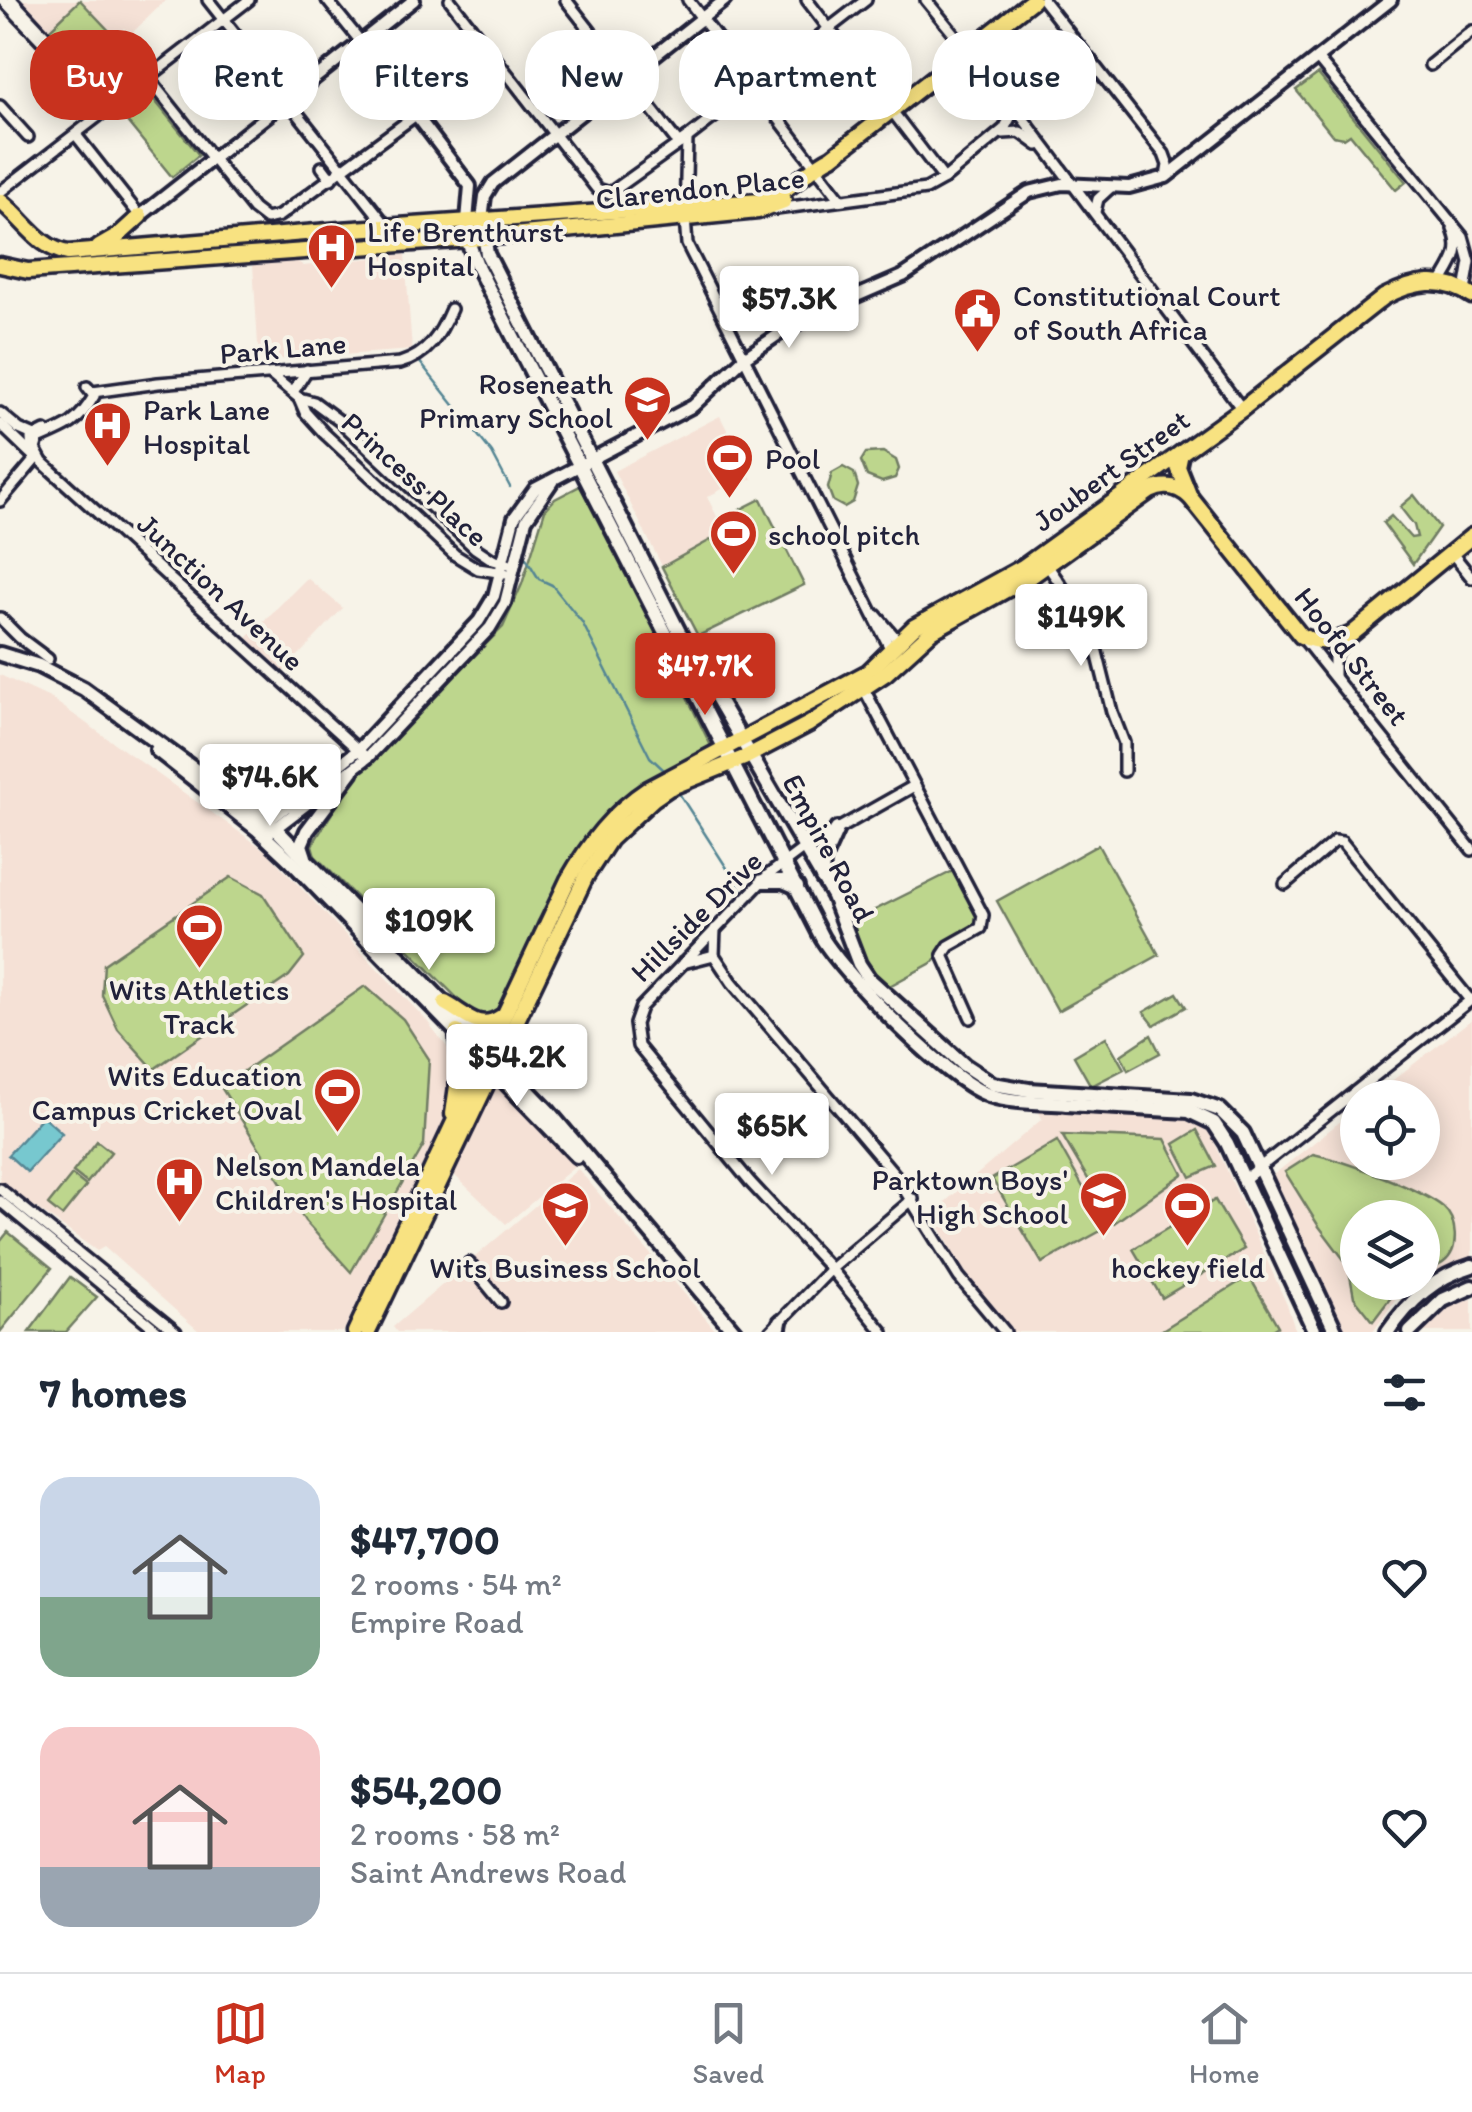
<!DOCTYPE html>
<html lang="en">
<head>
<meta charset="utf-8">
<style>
	:root { --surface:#fff; --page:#f6f6f7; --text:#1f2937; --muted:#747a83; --line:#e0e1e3; --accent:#c8321e }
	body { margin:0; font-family:Itim,sans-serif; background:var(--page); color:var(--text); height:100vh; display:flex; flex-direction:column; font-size:38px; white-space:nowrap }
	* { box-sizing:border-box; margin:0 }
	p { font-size:32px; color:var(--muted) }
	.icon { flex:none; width:55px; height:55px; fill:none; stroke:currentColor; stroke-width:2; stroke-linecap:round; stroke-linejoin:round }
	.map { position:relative; height:1332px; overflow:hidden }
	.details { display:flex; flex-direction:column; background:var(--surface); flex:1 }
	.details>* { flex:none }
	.top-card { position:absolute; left:30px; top:30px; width:1412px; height:90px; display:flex; gap:20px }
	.tools { position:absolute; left:1340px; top:1080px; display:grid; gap:20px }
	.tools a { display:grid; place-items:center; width:100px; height:100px; border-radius:50%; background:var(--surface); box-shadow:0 5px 25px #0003; font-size:50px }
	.price { position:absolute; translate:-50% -85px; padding:0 22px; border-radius:10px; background:#fff; color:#222; font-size:32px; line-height:65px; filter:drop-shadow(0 2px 5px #0008) }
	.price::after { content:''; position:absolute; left:50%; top:60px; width:30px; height:22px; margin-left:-15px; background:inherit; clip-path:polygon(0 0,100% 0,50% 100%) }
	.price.on { background:var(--accent); color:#fff }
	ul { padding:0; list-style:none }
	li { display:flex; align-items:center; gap:30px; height:250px; padding:0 40px }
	li span { display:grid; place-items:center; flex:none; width:280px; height:200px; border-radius:30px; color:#555 }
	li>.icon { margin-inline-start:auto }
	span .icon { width:120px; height:120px; fill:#fffc; stroke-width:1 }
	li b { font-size:42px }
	h2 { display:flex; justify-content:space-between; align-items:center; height:120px; padding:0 40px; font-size:42px }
	.pill { padding:0 35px; border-radius:40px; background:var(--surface); box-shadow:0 5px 25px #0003; font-size:35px; line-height:90px }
	.pill.on { background:var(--accent); color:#fff }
	.menu { display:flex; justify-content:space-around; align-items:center; height:140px; border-top:2px solid var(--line); background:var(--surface); font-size:28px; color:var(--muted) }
	.menu a { display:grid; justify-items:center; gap:5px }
	.menu .on { color:var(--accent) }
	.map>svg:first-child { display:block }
	.built { fill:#f5e1d6 }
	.green { fill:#bdd68d; stroke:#707c64; stroke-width:2.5 }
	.water { fill:#77c8cf; stroke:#558694; stroke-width:2.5 }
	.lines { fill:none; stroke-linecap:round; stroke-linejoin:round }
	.stream { stroke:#558694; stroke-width:2.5 }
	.minor-casing { stroke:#22223b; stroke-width:16 }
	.tertiary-casing { stroke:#22223b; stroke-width:18 }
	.secondary-casing { stroke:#22223b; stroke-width:20 }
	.primary-casing { stroke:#22223b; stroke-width:21 }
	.minor { stroke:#f7f3e8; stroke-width:9 }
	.tertiary { stroke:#f7f3e8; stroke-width:10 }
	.secondary { stroke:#f7f3e8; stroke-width:12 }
	.primary { stroke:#f8e281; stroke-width:14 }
	.labels { text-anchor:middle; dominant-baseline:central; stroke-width:8; stroke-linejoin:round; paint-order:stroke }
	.street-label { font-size:30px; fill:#22223b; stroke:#f7f3e8 }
	.poi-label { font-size:30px; fill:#22223b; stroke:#f7f3e8; text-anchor:start }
</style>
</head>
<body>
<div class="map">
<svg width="1472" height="1332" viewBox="0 0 1472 1332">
	<rect width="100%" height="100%" fill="#f7f3e8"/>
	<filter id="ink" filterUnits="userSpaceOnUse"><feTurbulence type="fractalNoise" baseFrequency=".01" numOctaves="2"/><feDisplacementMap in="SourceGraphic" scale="20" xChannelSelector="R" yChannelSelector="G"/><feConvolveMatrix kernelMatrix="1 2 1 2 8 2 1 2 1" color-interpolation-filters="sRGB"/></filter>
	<g filter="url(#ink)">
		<g class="built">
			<polygon points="18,0 166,0 131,34 124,28 84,66 78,64"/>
			<polygon points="405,254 412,350 259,361 253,265 298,262 304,266"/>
			<polygon points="720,416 752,479 728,491 724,488 707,497 725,532 662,566 614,471"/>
			<polygon points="307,578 343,608 282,673 247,638"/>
			<polygon points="0,675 52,699 266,851 427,1021 447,1047 451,1064 443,1123 343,1332 200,1332 104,1247 97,1251 0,1182"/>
			<polygon points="1472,1019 1472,1257 1423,1276 1422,1218 1358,1218 1358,1282 1414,1283 1398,1296 1373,1332 1342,1332 1267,1180 1357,1108 1358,1162 1422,1162 1422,1098 1371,1097"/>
			<polygon points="498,1079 578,1164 506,1224 450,1171"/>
			<polygon points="1037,1107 1190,1120 1209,1130 1287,1305 1296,1332 1012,1332 960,1265 932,1213 1042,1119"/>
			<polygon points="578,1169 717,1332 397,1332 393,1327"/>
			<polygon points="1472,1299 1472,1332 1421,1332 1444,1308"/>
		</g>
		<g class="green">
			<polygon points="80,0 114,36 84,66 49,30"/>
			<polygon points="1318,74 1406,182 1396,190 1350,134 1344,138 1333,136 1296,90"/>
			<polygon points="147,91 199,155 172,177 120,113"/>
			<polygon points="883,452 896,460 899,469 895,478 882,482 867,476 861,461 866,453"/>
			<polygon points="843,467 854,473 858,486 853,502 844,507 833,501 828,488 832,473"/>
			<polygon points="580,486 604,527 712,748 587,843 538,921 500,1011 488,1018 476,1017 315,856 312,845 355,776 503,627 522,584 545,510 555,499"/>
			<polygon points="1414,495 1439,527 1413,564 1383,523 1391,516 1411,538 1417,537 1414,525 1400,507"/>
			<polygon points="761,499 804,585 698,636 662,567 725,532 719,520"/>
			<polygon points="1098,845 1159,955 1058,1011 997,901"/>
			<polygon points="953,871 980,913 981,925 942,945 935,961 884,989 864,963 853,921"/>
			<polygon points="231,877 263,894 304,957 289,976 154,1069 118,1029 102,995 104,964"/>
			<polygon points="365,986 403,1019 429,1059 424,1145 351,1272 305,1221 221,1087"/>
			<polygon points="1177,993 1186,1007 1154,1025 1144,1012"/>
			<polygon points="1151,1035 1160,1053 1128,1070 1121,1055"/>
			<polygon points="1106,1037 1124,1069 1091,1086 1074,1056"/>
			<polygon points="1197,1130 1216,1166 1191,1177 1174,1144"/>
			<polygon points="1062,1135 1165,1139 1183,1174 1114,1223"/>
			<polygon points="97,1141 111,1152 87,1183 73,1172"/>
			<polygon points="1057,1141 1106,1228 1042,1263 992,1179"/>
			<path d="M 1313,1154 C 1341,1160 1421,1189 1443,1207 C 1457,1219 1460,1250 1444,1262 C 1438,1267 1429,1269 1423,1272 L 1422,1218 L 1358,1218 L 1358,1282 L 1408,1283 L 1392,1296 L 1373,1321 L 1354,1297 L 1348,1265 L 1318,1225 L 1285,1172 Z"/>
			<polygon points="72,1175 86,1186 62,1216 48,1205"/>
			<polygon points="1215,1200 1244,1249 1162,1298 1133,1249"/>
			<polygon points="8,1232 52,1268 0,1332 0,1242"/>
			<polygon points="1249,1276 1278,1326 1269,1332 1159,1332"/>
			<polygon points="70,1277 97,1297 66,1332 29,1332"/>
		</g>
		<polygon class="water" points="43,1116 62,1133 27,1172 8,1155"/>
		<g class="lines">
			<g class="stream">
				<polyline points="419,361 492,453 510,487"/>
				<polyline points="526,558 539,579 552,585 582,622 650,757 665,771"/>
				<polyline points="680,795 741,890"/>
			</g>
			<defs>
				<g id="minor">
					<polyline points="3,0 74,75 82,76"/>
					<polyline points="12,0 80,73 88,73 113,49 121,47 127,51 253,209 266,219 279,216 416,115"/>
					<polyline points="208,0 382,220"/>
					<polyline points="327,0 361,42"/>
					<polyline points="450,0 597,189 610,193 687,138 866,0"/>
					<polyline points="566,0 679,144"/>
					<polyline points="688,0 841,200"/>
					<polyline points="807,0 944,179"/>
					<polyline points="926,0 1022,117 1242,409"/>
					<polyline points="1043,0 1164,154 1168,165 1166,177"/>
					<polyline points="1317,58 1463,237 1470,262 1465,291"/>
					<polyline points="1430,65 1472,31"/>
					<polyline points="0,106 28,137"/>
					<polyline points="1022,117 1093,62"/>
					<polyline points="1003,133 1020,132 1038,145"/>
					<polyline points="76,135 140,216"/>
					<polyline points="687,138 685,218 687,244 891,650"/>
					<polyline points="322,167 331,179"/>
					<polyline points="0,192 249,0"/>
					<polyline points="776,209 926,189 944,179 1004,129 1010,118 1005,103"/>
					<polyline points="1095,212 1098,199 1111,187"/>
					<path d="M 1441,283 C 1452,264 1463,252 1453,229"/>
					<polyline points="270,374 299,398 314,402 341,422 475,548 493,560 508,564"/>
					<path d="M 87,387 L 94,396 C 78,424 65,428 38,439 L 35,449 L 42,462 L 367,758"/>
					<path d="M 93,392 L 158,383 L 400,363 C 428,355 440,335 451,309"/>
					<polyline points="293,392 307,370"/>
					<polyline points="299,398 305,412 324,433 455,555 478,569 505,573"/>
					<polyline points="0,413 19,429 35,436"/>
					<polyline points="0,424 30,453"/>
					<polyline points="32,455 31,438 45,431"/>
					<polyline points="0,501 38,456"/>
					<polyline points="1451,552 1472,578"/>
					<polyline points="1047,565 1075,605 1097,652 1112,712 1124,743 1124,771"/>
					<polyline points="876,615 899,642"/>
					<polyline points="0,618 20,638 48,659"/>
					<polyline points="1302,637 1472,850"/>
					<polyline points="1334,676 1334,656 1346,641"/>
					<polyline points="864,689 983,915 981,928 949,946 943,955 971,1018"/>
					<polyline points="1285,884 1335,841 1342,842 1470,1000"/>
					<polyline points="715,929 714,955 732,982 896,1176 959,1277 1005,1332"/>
					<polyline points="683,963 714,955"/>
					<polyline points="1245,1179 1472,999"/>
					<polyline points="0,1189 176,1332"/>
					<polyline points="0,1201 159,1332"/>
					<polyline points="469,1263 501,1302"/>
					<polyline points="770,1332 831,1269 913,1199"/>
					<polyline points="883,1332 831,1269 750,1182 638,1046 635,1024 641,1007 768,875 804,848 914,786"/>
				</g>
				<g id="tertiary">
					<polyline points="361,42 470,186 467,221"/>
					<polyline points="140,216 414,0"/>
					<polyline points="482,220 485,196 493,183 725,0"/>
					<polyline points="262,826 358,750 479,621 494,596 514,518 535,489 693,406 744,358 779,334 815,314 903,276 1029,192 1062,184 1129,187 1166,177 1391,0"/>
					<polyline points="269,833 367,758 490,628 505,603 526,520 552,482"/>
				</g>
				<g id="secondary">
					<polyline points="482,220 487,254 681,636 833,896 859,964 869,979 964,1065 993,1084 1029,1090 1191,1100 1220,1110 1243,1133 1336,1332"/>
					<path d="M 467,221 L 467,239 L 478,268 L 822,938 C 846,977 947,1080 989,1095 C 1013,1103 1041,1102 1066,1104 C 1107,1106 1148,1109 1189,1111 L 1214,1123 L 1227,1143 L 1315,1332"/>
					<polyline points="0,654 39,666 84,689 276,829 548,1111 735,1332"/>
					<polyline points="157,750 257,829 292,862 577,1156"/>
					<polyline points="251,807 292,805"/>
					<polyline points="305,857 301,845 307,831 352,771"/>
					<polyline points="822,878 823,860 837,829"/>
					<polyline points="762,881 783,881 797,887"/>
					<polyline points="778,1332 780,1322"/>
					<path d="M 1388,1332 C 1410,1300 1435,1277 1472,1266"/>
					<polyline points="1410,1332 1443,1300 1472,1287"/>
				</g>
				<g id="primary">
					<path d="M 0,201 C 23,218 38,248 68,253 L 340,230 L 761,201 C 788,194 807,169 832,157 L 1033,0"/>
					<polyline points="99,247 118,236 140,216"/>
					<polyline points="0,265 28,271 483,238 758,211 784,201"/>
					<path d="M 1181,453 L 1178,467 L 1190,497 L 1301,636 C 1321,644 1333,643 1352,634 L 1472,536"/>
					<path d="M 445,1003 C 466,1014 478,1032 501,1017"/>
					<polyline points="453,1114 460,1065 457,1032"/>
					<path d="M 355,1332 L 568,880 C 589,843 613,812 648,789 L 868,672 L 914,627 L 1023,567 L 1242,409 L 1384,297 C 1414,281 1443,276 1472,296"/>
					<path d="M 368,1332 L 586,876 L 610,839 L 653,799 L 669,788 L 744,758 L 809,724 L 885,674 L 932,631 L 1033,575 L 1150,491 C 1165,483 1178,486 1190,497"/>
				</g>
			</defs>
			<use href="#minor" class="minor-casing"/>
			<use href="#tertiary" class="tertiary-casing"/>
			<use href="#secondary" class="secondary-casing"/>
			<use href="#primary" class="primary-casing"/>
			<use href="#minor" class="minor"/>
			<use href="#tertiary" class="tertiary"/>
			<use href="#secondary" class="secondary"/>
			<use href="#primary" class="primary"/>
		</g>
	</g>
	<defs>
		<symbol id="hospital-pin" viewBox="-11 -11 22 30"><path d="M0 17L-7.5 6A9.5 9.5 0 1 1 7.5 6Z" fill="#c8321e" stroke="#f7f3e8"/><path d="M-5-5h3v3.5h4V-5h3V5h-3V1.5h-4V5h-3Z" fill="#fff"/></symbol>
		<symbol id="civic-pin" viewBox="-11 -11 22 30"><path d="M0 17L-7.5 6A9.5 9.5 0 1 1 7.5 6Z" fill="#c8321e" stroke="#f7f3e8"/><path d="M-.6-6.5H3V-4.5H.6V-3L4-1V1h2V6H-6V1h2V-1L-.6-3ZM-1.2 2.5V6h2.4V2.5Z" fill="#fff"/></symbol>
		<symbol id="school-pin" viewBox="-11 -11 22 30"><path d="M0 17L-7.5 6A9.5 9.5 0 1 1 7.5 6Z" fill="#c8321e" stroke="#f7f3e8"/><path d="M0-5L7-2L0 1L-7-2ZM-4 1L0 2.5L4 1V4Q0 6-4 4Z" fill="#fff"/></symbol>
		<symbol id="stadium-pin" viewBox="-11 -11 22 30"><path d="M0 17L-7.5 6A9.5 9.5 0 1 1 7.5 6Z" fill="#c8321e" stroke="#f7f3e8"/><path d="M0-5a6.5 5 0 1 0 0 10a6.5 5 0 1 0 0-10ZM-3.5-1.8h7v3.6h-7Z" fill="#fff"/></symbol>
		<symbol id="university-pin" viewBox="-11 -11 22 30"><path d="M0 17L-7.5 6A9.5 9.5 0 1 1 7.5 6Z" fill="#c8321e" stroke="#f7f3e8"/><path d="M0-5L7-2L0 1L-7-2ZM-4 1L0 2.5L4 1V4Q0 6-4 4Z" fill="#fff"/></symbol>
	</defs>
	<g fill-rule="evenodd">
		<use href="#hospital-pin" x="304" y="220" width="55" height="75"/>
		<use href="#civic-pin" x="950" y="284" width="55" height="75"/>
		<use href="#school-pin" x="620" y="372" width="55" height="75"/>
		<use href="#hospital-pin" x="80" y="398" width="55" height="75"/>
		<use href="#stadium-pin" x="702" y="430" width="55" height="75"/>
		<use href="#stadium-pin" x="706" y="506" width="55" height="75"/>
		<use href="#stadium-pin" x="172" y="900" width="55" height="75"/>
		<use href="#stadium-pin" x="310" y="1064" width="55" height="75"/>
		<use href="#hospital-pin" x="152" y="1154" width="55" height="75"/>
		<use href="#school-pin" x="1076" y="1168" width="55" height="75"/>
		<use href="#university-pin" x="538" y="1178" width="55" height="75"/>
		<use href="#stadium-pin" x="1160" y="1178" width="55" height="75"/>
	</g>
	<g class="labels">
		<g class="street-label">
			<text transform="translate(700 188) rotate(-6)">Clarendon Place</text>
			<text transform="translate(283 348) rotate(-5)">Park Lane</text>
			<text transform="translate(1111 470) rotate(-36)">Joubert Street</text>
			<text transform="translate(415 479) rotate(42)">Princess Place</text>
			<text transform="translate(221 592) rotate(43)">Junction Avenue</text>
			<text transform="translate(1352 656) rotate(52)">Hoofd Street</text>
			<text transform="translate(829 848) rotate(62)">Empire Road</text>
			<text transform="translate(696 916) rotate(-45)">Hillside Drive</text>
		</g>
		<g class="poi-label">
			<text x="367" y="231">Life Brenthurst<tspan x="367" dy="34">Hospital</tspan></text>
			<text x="1013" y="295">Constitutional Court<tspan x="1013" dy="34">of South Africa</tspan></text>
			<text x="613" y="383" text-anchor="end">Roseneath<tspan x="613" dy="34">Primary School</tspan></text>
			<text x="143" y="409">Park Lane<tspan x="143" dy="34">Hospital</tspan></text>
			<text x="765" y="458">Pool</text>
			<text x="768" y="534">school pitch</text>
			<text x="199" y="989" text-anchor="middle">Wits Athletics<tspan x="199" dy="34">Track</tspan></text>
			<text x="302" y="1075" text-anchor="end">Wits Education<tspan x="302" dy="34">Campus Cricket Oval</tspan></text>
			<text x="215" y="1165">Nelson Mandela<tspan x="215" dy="34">Children's Hospital</tspan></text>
			<text x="1068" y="1179" text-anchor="end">Parktown Boys'<tspan x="1068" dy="34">High School</tspan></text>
			<text x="565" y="1267" text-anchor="middle">Wits Business School</text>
			<text x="1188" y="1267" text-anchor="middle">hockey field</text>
		</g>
	</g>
</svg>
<div class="tools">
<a><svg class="icon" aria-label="locate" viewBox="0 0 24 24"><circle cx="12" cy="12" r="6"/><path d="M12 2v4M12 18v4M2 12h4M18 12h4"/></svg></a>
<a><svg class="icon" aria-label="layers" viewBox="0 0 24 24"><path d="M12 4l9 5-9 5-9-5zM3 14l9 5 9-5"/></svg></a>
</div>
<b class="price" style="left:789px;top:351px">$57.3K</b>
<b class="price" style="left:1081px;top:669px">$149K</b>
<b class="price on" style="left:705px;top:718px">$47.7K</b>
<b class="price" style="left:270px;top:829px">$74.6K</b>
<b class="price" style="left:429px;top:973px">$109K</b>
<b class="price" style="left:517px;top:1109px">$54.2K</b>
<b class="price" style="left:772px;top:1178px">$65K</b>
<div class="top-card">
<a class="pill on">Buy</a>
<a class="pill">Rent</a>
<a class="pill">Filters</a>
<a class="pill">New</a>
<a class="pill">Apartment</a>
<a class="pill">House</a>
</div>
</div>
<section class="details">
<h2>7 homes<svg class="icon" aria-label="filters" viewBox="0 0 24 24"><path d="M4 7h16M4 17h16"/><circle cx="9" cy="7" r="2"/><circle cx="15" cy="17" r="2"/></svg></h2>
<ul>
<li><span style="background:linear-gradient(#c9d6e8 60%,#7fa58c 0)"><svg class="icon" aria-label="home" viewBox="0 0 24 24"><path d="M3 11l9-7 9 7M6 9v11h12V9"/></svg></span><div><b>$47,700</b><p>2 rooms · 54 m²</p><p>Empire Road</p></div><svg class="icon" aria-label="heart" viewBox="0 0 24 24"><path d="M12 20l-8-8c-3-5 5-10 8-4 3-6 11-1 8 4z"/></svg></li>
<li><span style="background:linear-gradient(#f6c9c9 70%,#9aa5b1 0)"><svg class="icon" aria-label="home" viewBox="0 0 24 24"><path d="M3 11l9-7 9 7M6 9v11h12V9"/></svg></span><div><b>$54,200</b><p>2 rooms · 58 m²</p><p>Saint Andrews Road</p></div><svg class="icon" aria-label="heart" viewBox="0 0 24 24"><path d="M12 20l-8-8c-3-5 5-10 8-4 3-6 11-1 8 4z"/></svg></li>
</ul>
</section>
<nav class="menu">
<a class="on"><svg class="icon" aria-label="map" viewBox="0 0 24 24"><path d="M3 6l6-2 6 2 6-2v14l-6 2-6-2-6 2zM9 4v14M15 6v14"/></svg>Map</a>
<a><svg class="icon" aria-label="saved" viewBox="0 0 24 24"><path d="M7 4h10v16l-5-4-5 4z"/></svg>Saved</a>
<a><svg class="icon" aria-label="home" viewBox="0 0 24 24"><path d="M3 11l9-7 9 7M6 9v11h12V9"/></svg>Home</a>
</nav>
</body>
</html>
